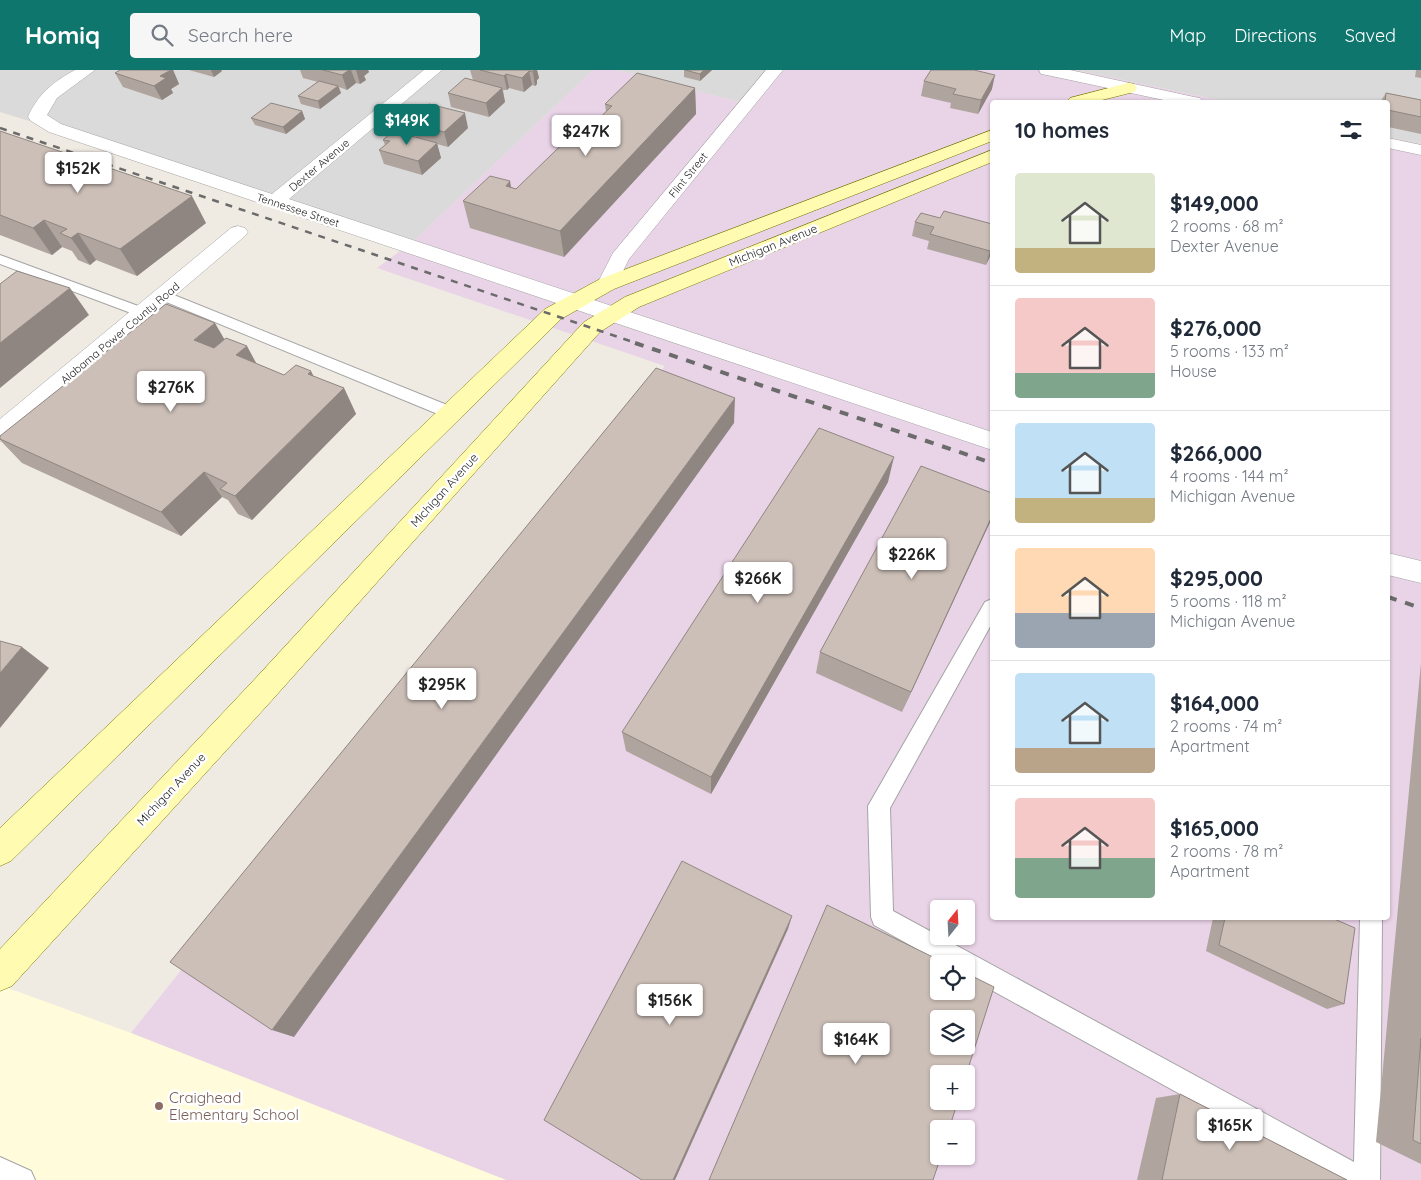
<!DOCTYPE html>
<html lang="en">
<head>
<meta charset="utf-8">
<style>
	:root { --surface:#fff; --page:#f6f6f7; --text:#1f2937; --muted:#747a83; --line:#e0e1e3; --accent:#0f766e }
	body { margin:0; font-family:Quicksand,sans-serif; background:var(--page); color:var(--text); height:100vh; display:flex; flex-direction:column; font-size:19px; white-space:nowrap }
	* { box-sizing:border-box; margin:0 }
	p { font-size:16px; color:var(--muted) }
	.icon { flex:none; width:28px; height:28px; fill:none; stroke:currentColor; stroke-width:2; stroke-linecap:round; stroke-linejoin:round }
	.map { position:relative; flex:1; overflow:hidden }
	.drawer { position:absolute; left:990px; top:30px; width:400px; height:820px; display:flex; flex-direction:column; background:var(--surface); border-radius:5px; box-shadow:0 1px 4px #0004 }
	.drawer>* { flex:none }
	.needle { width:32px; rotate:18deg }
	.fabs { position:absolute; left:930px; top:830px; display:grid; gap:10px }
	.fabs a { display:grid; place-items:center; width:45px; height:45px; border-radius:5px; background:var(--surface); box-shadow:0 1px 4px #0004; font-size:25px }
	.price { position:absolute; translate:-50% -42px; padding:0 11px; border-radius:5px; background:#fff; color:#222; font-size:16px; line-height:32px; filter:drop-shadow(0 1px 2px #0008) }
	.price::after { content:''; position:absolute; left:50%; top:30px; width:15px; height:11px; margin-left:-8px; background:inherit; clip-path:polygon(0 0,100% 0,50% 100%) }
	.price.selected { background:var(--accent); color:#fff }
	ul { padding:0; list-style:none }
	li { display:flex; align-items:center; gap:15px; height:125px; padding:0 25px }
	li+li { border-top:1px solid var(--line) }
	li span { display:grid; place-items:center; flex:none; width:140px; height:100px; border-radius:5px; color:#555 }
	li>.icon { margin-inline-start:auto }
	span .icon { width:60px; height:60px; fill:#fffc; stroke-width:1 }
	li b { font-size:21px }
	h2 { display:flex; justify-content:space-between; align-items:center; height:60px; padding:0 25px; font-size:21px }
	header { display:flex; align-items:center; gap:30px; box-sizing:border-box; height:70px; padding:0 25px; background:var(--accent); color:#fff }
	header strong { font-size:24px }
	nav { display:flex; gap:28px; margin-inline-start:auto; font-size:18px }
	.search { width:350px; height:45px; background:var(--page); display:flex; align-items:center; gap:12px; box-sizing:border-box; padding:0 18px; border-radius:5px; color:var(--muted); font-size:19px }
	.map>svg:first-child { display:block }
	.residential { fill:#dbdada }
	.industrial { fill:#e9d3e7; fill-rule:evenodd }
	.education { fill:#fffbdb }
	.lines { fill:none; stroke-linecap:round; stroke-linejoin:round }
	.service-casing { stroke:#a4a4a4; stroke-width:2 }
	.minor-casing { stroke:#a4a4a4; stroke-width:1 }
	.secondary-casing { stroke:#777800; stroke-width:1 }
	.service { fill:#fff; fill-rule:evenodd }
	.minor { fill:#fff; fill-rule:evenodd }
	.secondary { fill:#fffbb0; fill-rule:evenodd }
	.rail-far1 { stroke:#6b6b6b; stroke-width:2.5; stroke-dasharray:7 7; stroke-linecap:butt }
	.rail { stroke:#6b6b6b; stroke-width:4; stroke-dasharray:9 9; stroke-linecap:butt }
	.wall { fill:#afa49e }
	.shaded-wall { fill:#8f8681 }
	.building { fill:#ccbfb8; stroke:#8f8681; fill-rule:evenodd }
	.education-dot { fill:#8d6e63; stroke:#fff; stroke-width:2 }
	.labels { text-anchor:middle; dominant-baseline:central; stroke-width:5; stroke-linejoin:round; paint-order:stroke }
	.far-street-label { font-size:11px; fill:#1d1d1d; stroke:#fff }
	.street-label { font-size:12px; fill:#1d1d1d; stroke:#fff }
	.near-education-label { font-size:15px; fill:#785e54; stroke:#fff; text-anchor:start }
</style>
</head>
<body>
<header>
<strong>Homiq</strong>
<div class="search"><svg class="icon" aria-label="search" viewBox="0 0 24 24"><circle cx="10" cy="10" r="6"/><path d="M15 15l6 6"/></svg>Search here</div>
<nav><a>Map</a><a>Directions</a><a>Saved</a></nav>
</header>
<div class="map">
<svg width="1421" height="1110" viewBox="0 0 1421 1110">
	<rect width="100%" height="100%" fill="#efeae2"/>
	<g class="residential">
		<polygon points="0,0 593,0 415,170 0,42"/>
		<polygon points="617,0 766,0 739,32"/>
		<polygon points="1076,0 1421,0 1421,74 1388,67 1388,32 1228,32"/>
	</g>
	<path class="industrial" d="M 593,0 L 617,0 L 739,32 L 766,0 L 1076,0 L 1228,32 L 992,32 L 992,848 L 1388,848 L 1388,67 L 1421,74 L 1421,1110 L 506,1110 L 131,963 L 665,296 L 377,198 L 415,170 ZM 939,839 L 966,839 L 966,866 L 939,866 ZM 939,894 L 966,894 L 966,921 L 939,921 ZM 939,949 L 966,949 L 966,976 L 939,976 ZM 939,1004 L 966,1004 L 966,1031 L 939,1031 ZM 939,1059 L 966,1059 L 966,1086 L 939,1086 Z"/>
	<polygon class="education" points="0,915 131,963 506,1110 0,1110"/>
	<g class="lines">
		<defs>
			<g id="service">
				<polygon points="0,185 149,240 151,243 149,246 139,246 0,194"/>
				<polygon points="164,221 457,339 459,343 457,347 451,349 445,347 159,229 157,226 159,223"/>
				<polygon points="992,529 992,553 890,738 893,841 1354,1092 1360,848 1382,848 1380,1110 1336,1110 966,906 966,894 944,894 874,855 871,847 868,736 985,532"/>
				<polygon points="0,1087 31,1101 35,1110 0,1110"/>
			</g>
			<g id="minor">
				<path d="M 75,0 L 95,0 L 57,28 L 47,45 L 61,54 L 272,124 L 424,0 L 442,0 L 289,129 L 992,362 L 992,380 L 49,62 L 31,51 L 28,47 C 38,24 53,12 75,0 Z"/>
				<polygon points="766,0 783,0 629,189 614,219 607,221 600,219 597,214 613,183"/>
				<polygon points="1039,0 1070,0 1194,27 1200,28 1203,32 1173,32 1047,5 1041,4"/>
				<polygon points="1388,68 1421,75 1421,85 1388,78"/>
				<polygon points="238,156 245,158 248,162 245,166 8,368 0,371 0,349 231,158"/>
				<polygon points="1388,483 1421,491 1421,513 1388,505"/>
			</g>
			<g id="secondary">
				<polygon points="1128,13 1134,14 1137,18 1134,22 1094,32 1067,32 1070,28"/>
				<polygon points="992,60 992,71 614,219 561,249 11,791 0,796 0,758 545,239 600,209"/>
				<polygon points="992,80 992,92 639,237 600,262 273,629 12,916 0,921 0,879 253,611 584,252 625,227"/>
			</g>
		</defs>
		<use href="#service" class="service-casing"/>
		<use href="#minor" class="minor-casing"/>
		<use href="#secondary" class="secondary-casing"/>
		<use href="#service" class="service"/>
		<use href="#minor" class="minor"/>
		<use href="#secondary" class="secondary"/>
		<polyline class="rail-far1" points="0,58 639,274"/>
		<g class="rail">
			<polyline points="635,273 992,393"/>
			<polyline points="1388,527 1421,538"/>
		</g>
	</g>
	<g class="wall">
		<polygon points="120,0 173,0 179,14 171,19 173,23 162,30 123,17 115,3"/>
		<polygon points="189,0 221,0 222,1 214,7"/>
		<polygon points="300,0 368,0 369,2 364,6 366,10 360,14 356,13 347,20 339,17 341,23 320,39 301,34 298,26 318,12 303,8"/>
		<polygon points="470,0 537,0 539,8 537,10 537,14 535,16 532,15 524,22 509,18 507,20 503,20 505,32 489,47 451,37 448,23 473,10"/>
		<polygon points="684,0 712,0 700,11 684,7"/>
		<polygon points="1416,0 1421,0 1421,8 1415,7"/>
		<polygon points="924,11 992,19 978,44 950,38 951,33 921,26"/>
		<polygon points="695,18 696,44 564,187 470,158 463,131 511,117 516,119 590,57 606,42 605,34"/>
		<polygon points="1386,23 1421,30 1421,64 1388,57 1388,32 1380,32"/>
		<polygon points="302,41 305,49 286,64 255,55 251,48"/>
		<polygon points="418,44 468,58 448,77 437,74 441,88 422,105 384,94 379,80 385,75 383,70 416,67 412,53 419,47"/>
		<polygon points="0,61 206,153 137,206 96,190 90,195 78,190 72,181 62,177 52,185 0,165"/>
		<polygon points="921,143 992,182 986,195 927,179 929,171 912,166 915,152"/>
		<polygon points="224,269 257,294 284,305 314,307 344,318 356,344 252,450 238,444 228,430 222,427 181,466 22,393 0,370 0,366"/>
		<polygon points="888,412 711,724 626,681 622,662"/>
		<polygon points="992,423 992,448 902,642 816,603 820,582"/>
		<polygon points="1421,593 1421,1094 1376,1072"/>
		<polygon points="1213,848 1332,848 1344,934 1327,939 1206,881"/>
		<polygon points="1180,1024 1347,1110 1137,1110 1156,1028"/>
	</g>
	<g class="shaded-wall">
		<polygon points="171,0 173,0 179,14 171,19 173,23 162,30 154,16 160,6"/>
		<polygon points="211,0 221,0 222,1 214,7"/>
		<polygon points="349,0 351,0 356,13 347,20 342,5"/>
		<polygon points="356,0 368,0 369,2 364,6 366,10 360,14"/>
		<polygon points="531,0 537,0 539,8 537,10 537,14 535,16 533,2"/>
		<polygon points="704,0 712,0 700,11 700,4"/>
		<polygon points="529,1 532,15 524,22 522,8"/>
		<polygon points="506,4 509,18 507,20 504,6"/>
		<polygon points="995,5 992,19 978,44 981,30"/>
		<polygon points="338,16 341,23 320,39 318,31"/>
		<polygon points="502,18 505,32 489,47 486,33"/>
		<polygon points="695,18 696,44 564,187 560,161"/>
		<polygon points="302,41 305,49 286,64 283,57"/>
		<polygon points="465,43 468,58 448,77 444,62"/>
		<polygon points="437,73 441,88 422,105 418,91"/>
		<polygon points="510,111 515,138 506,116"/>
		<polygon points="192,126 206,153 137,206 120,179"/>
		<polygon points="44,150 62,177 52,185 33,158"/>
		<polygon points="78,163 96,190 90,195 71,168"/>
		<polygon points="992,177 992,182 986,195 990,181"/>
		<polygon points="70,218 89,245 0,318 0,273"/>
		<polygon points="215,253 230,279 210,296 194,270"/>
		<polygon points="247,276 261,302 236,285"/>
		<polygon points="311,301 324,327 308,304"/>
		<polygon points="344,318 356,344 252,450 235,426"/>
		<polygon points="735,328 734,353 294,967 272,960"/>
		<polygon points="894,387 888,412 711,724 711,707"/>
		<polygon points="204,402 222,427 181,466 161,442"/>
		<polygon points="992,446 992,448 902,642 911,622"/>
		<polygon points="22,577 49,598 0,658 0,603"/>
		<polygon points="792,846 788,859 675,1110 673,1110"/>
	</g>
	<g class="building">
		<polygon points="120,0 171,0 160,6 166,8 154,16 115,3"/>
		<polygon points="323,0 349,0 342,5"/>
		<polygon points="480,0 534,0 533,2 529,1 522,8 506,4 504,6"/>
		<polygon points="685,0 704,0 700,4"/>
		<polygon points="931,0 974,0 995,5 981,30 953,24 956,19 924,11"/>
		<polygon points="637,3 695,18 560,161 463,131 490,106 510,111 506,116 516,119 582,55 590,57 612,36 605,34"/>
		<polygon points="465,8 502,18 486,33 448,23"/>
		<polygon points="319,11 338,16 318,31 298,26"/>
		<polygon points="1386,23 1421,30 1421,47 1388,40 1388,32 1385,32"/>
		<polygon points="271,33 302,41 283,57 251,48"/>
		<polygon points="429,34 465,43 444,62 412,53 422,45 418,44"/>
		<polygon points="0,61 192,126 120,179 78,163 71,168 60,163 67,159 44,150 33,158 0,145"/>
		<polygon points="393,61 437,73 418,91 379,80 390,71 383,70"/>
		<polygon points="944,141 992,154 992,177 990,181 930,164 934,157 915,152 921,143 940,148"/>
		<polygon points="17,201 70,218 0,273 0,214"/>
		<polygon points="166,234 215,253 194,270 214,278 226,268 247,276 236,285 284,305 296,295 311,301 308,304 344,318 235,426 220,419 227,413 204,402 161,442 0,369 0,366"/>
		<polygon points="656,298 735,328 272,960 170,892"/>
		<polygon points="819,358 894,387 711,707 622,662"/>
		<polygon points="921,396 992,423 992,446 911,622 820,582"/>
		<polygon points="0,571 22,577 0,603"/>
		<polygon points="682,791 792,846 673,1110 642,1110 544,1050"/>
		<path d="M 827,835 L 947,894 L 939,894 L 939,921 L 966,921 L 966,903 L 994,917 L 966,1005 L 966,1004 L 939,1004 L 939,1031 L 958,1031 L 949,1059 L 939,1059 L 939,1086 L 941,1086 L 933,1110 L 709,1110 ZM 939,949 L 966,949 L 966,976 L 939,976 Z"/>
		<polygon points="1225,848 1332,848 1355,858 1344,934 1219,875"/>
		<polygon points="1421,968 1421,1074 1413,1070"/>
		<polygon points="1180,1024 1347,1110 1162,1110"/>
	</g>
	<circle class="education-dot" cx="159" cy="1036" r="5"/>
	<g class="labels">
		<g class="far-street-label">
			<text transform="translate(319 95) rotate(-40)">Dexter Avenue</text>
			<text transform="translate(688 105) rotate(-51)">Flint Street</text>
			<text transform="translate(298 140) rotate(18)">Tennessee Street</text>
			<text transform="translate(120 263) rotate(-40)">Alabama Power County Road</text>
		</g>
		<g class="street-label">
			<text transform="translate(773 175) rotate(-22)">Michigan Avenue</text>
			<text transform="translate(444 420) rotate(-48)">Michigan Avenue</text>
			<text transform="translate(171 719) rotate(-47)">Michigan Avenue</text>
		</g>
		<g class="near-education-label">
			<text x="169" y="1027">Craighead<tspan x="169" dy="17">Elementary School</tspan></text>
		</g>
	</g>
</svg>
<div class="fabs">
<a><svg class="needle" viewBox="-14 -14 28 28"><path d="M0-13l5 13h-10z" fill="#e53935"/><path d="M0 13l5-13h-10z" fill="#747a83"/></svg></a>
<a><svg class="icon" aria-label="locate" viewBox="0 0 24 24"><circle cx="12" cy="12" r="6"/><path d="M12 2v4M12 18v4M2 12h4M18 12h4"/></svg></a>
<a><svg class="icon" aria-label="layers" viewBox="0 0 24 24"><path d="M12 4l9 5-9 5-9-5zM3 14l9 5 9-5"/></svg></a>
<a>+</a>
<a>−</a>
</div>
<b class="price selected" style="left:407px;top:76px">$149K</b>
<b class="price" style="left:586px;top:87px">$247K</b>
<b class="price" style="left:78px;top:124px">$152K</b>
<b class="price" style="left:171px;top:343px">$276K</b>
<b class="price" style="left:912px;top:510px">$226K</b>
<b class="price" style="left:758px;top:534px">$266K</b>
<b class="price" style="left:442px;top:640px">$295K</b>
<b class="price" style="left:670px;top:956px">$156K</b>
<b class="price" style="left:856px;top:995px">$164K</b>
<b class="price" style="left:1230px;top:1081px">$165K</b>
<section class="drawer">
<h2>10 homes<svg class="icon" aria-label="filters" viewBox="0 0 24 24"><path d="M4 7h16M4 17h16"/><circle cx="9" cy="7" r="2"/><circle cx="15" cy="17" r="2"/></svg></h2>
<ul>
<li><span style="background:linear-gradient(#dfe7d0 75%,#c2b280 0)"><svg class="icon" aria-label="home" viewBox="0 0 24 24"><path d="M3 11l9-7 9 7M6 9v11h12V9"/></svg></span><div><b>$149,000</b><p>2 rooms · 68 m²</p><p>Dexter Avenue</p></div></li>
<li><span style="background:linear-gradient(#f6c9c9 75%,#7fa58c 0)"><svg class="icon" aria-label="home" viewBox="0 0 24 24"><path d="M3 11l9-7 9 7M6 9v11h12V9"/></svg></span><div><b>$276,000</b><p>5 rooms · 133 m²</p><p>House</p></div></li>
<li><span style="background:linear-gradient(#bfe0f5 75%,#c2b280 0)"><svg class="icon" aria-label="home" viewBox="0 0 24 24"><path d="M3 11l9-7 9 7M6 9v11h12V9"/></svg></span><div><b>$266,000</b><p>4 rooms · 144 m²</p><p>Michigan Avenue</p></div></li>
<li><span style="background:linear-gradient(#ffd9b3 65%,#9aa5b1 0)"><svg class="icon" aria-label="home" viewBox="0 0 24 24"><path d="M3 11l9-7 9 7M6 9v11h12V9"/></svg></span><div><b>$295,000</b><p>5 rooms · 118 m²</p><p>Michigan Avenue</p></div></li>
<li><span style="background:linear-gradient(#bfe0f5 75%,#b9a48a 0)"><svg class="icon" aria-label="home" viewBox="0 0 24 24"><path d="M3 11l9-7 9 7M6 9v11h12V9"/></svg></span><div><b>$164,000</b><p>2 rooms · 74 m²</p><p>Apartment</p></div></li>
<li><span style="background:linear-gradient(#f6c9c9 60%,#7fa58c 0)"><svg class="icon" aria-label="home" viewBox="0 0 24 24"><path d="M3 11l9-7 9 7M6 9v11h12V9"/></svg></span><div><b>$165,000</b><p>2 rooms · 78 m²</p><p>Apartment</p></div></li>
</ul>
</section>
</div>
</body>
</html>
